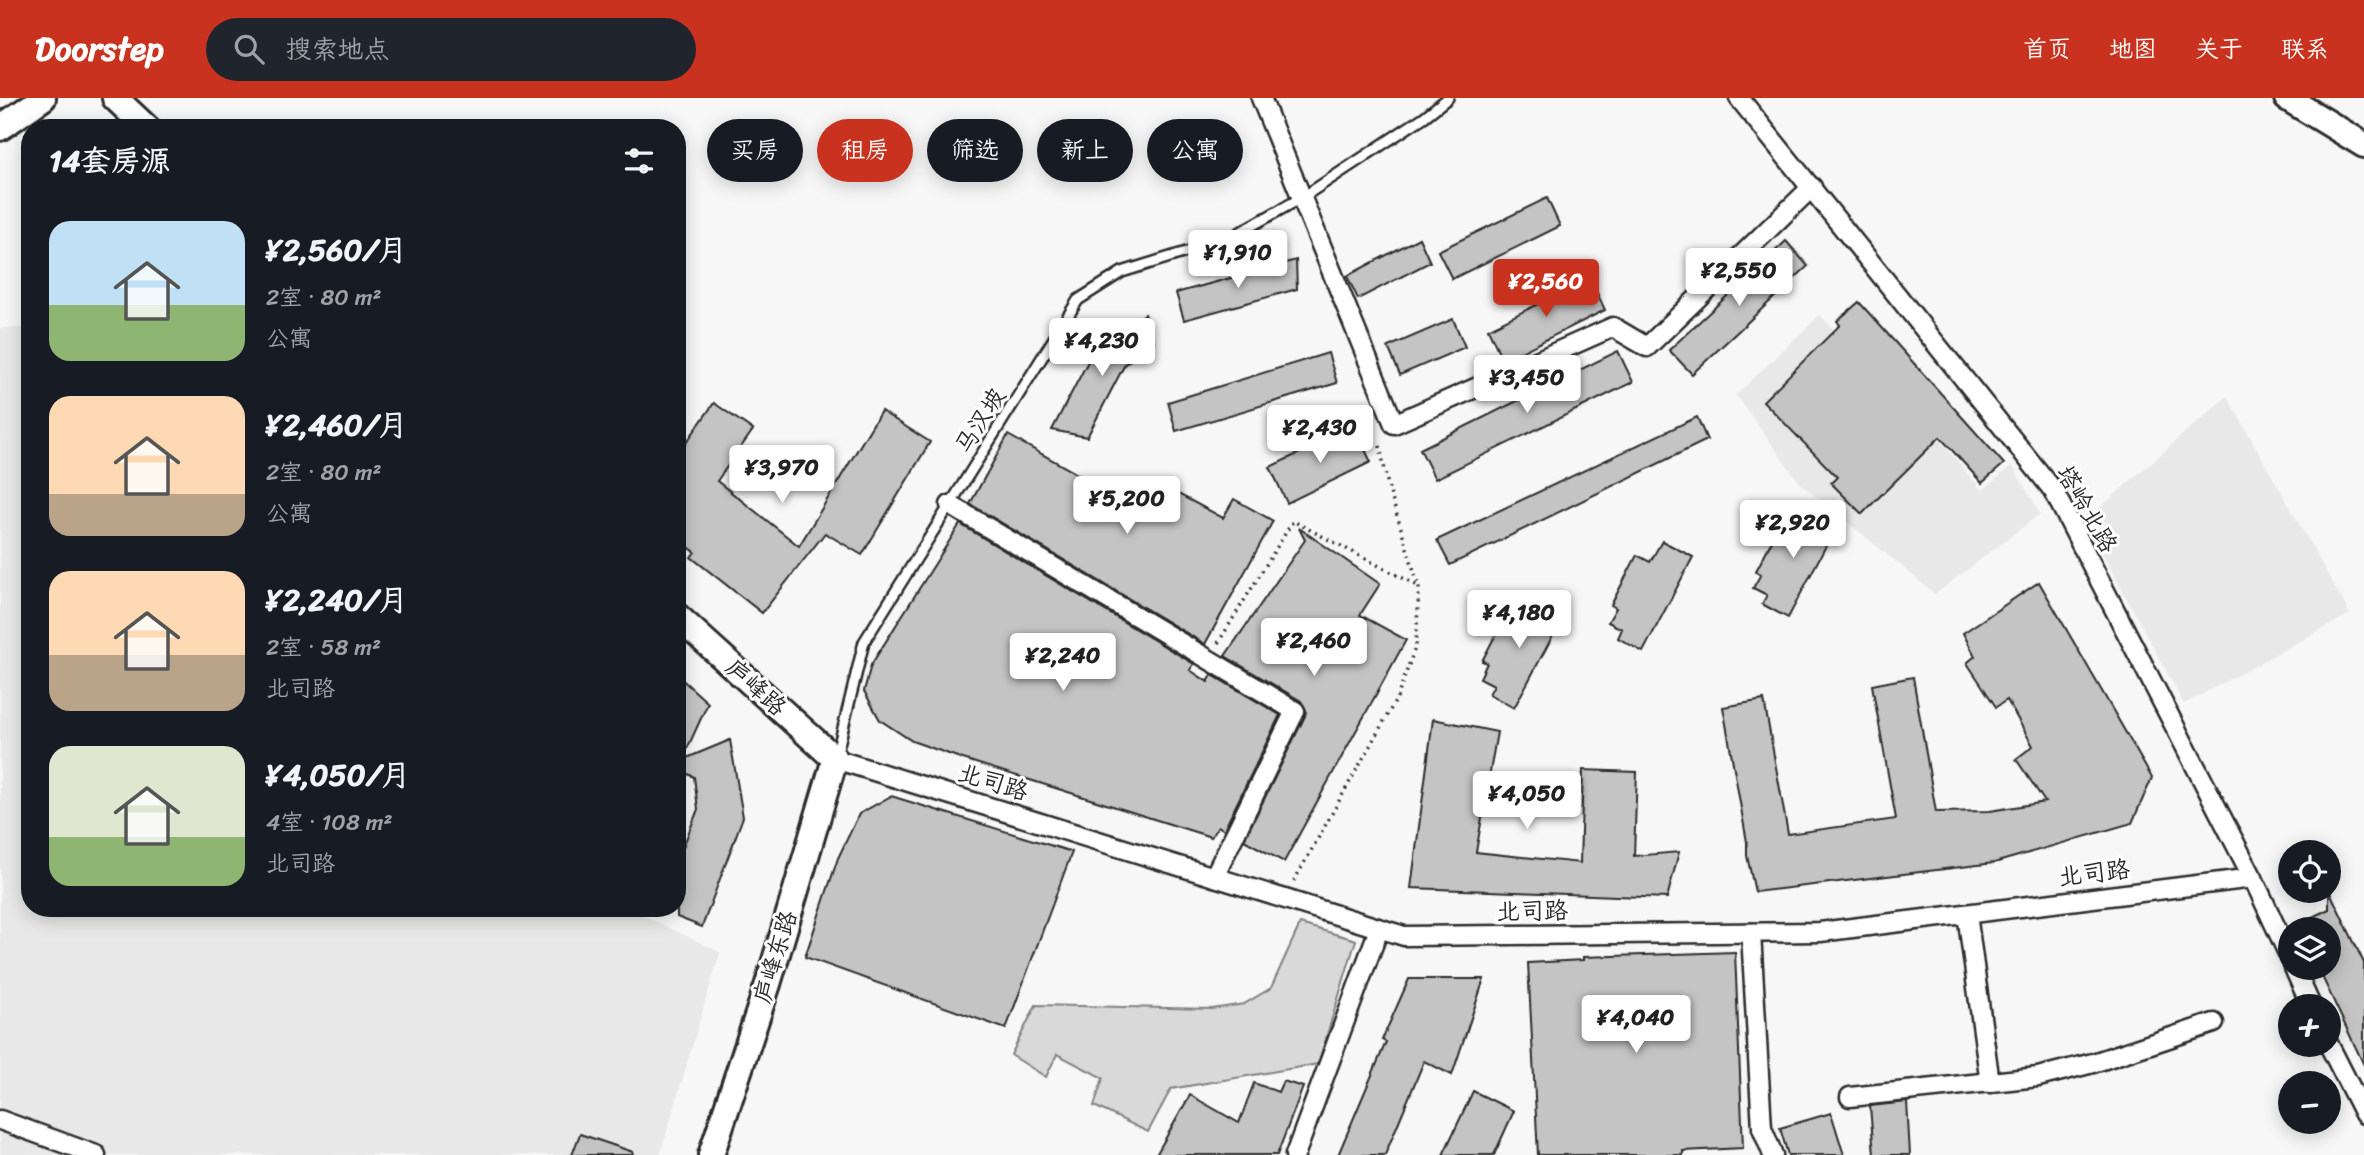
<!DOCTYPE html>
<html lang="zh">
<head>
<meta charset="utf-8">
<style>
	:root { --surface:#171b24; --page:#20242c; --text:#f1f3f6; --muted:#9ea1a6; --accent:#c8321e }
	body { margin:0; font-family:Sriracha,"LXGW WenKai TC",sans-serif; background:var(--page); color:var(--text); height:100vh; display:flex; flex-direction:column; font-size:26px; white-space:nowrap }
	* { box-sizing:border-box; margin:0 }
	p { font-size:23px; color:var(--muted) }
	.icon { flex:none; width:38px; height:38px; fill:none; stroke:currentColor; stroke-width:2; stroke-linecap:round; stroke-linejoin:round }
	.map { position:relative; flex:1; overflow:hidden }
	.side { position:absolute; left:21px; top:21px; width:665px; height:798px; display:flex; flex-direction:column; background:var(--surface); border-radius:28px; box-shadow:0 4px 18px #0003 }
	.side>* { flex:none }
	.guide { position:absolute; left:707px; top:21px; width:665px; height:63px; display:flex; gap:14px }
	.buttons { position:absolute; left:2278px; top:742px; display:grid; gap:14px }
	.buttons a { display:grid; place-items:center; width:63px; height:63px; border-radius:50%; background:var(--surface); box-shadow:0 4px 18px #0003; font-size:35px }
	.price { position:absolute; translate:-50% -60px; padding:0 16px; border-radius:7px; background:#fff; color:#222; font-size:23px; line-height:46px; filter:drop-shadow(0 2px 4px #0008) }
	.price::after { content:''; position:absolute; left:50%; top:42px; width:21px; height:16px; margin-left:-10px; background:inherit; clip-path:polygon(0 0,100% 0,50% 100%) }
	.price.active { background:var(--accent); color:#fff }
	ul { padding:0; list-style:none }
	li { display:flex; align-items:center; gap:21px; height:175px; padding:0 28px }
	li span { display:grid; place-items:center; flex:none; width:196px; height:140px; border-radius:21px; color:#555 }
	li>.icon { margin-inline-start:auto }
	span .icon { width:84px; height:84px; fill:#fffc; stroke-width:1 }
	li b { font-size:30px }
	h2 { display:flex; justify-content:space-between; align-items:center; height:84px; padding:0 28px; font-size:30px }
	.chip { padding:0 24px; border-radius:32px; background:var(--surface); box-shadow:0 4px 18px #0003; font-size:24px; line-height:63px }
	.chip.active { background:var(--accent); color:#fff }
	header { display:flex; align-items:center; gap:42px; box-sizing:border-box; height:98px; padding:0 35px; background:var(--accent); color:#fff }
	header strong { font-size:33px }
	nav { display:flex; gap:38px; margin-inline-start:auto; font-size:24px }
	.search { width:490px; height:63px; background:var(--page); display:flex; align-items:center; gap:18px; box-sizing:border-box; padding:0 24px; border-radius:38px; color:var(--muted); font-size:26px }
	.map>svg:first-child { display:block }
	.built { fill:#e8e8e8 }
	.green { fill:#d9d9d9; stroke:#828282; stroke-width:2 }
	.building { fill:#c4c4c4; stroke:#2b2b2b; stroke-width:2 }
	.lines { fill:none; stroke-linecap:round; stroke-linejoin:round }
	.lane-casing { stroke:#2b2b2b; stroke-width:14 }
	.street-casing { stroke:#2b2b2b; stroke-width:23 }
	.secondary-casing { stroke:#2b2b2b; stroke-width:30 }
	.path { stroke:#2b2b2b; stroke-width:3.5; stroke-dasharray:2 5; stroke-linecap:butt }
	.lane { stroke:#fff; stroke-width:9 }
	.street { stroke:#fff; stroke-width:18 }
	.secondary { stroke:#fff; stroke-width:24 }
	.labels { text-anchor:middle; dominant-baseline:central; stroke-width:6; stroke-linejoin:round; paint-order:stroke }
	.street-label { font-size:24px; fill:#2b2b2b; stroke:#fff }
</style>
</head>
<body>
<header>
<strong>Doorstep</strong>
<div class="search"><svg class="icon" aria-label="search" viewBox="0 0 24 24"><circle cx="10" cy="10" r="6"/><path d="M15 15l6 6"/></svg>搜索地点</div>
<nav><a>首页</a><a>地图</a><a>关于</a><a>联系</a></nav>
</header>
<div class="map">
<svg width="2364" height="1057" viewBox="0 0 2364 1057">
	<rect width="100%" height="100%" fill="#f7f7f7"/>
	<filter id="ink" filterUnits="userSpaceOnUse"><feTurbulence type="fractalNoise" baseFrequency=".0143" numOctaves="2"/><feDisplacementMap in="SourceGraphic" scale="14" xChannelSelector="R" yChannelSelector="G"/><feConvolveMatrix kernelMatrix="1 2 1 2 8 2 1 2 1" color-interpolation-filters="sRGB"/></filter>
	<g filter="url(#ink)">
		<g class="built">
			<polygon points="1820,217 1927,326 1982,393 2012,367 2040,416 1935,496 1800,385 1736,297"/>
			<polygon points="0,230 30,230 30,810 640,810 640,816 720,854 660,1057 0,1057"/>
			<polygon points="2227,298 2350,516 2184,606 2085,423"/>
		</g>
		<polygon class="green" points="1300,826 1356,842 1318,966 1171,991 1148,1034 1094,1008 1103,980 1057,956 1046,979 1011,957 1036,907 1212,911 1244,906 1271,890"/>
		<g class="building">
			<polygon points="1547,100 1560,128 1452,181 1438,153"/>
			<polygon points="1419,140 1430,164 1358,201 1347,178"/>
			<polygon points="1786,143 1808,168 1692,276 1669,252"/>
			<polygon points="1296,162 1297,191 1184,222 1176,195"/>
			<polygon points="1590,180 1605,212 1503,263 1488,231"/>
			<polygon points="1859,204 2004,366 1982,385 1940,339 1862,416 1831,385 1837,379 1763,303 1840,227 1837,223"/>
			<polygon points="1145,216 1154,244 1125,266 1087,339 1052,332 1095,250"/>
			<polygon points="1453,221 1465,249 1400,277 1388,249"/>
			<polygon points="1618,253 1633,284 1435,381 1420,351"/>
			<polygon points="1328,255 1337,285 1176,333 1168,304"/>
			<polygon points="714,305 753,332 717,383 799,448 881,313 930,344 862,457 825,435 762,515 691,459 695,454 677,440 677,358"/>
			<polygon points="1697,319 1707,342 1450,467 1437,442"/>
			<polygon points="1354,329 1371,364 1287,405 1270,369"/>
			<polygon points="1008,337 1108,393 1112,385 1161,412 1171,392 1223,420 1234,401 1273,423 1205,546 970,406"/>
			<polygon points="1807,409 1838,425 1788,520 1762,506 1767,497 1753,490 1761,476 1756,473 1782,423 1796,430"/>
			<polygon points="960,426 1194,566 1190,572 1208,584 1212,577 1280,617 1224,732 1218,728 1211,739 963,661 912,643 880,622 864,593 871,567"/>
			<polygon points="1299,430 1380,486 1360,517 1406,542 1284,764 1244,742 1305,618 1306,612 1301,603 1225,558 1305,442"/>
			<polygon points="1662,443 1693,459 1643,554 1618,540 1622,531 1608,524 1616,510 1611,507 1637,457 1650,464"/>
			<polygon points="2039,484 2152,680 2132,725 1994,765 1755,794 1747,758 1747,744 1723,609 1764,602 1788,736 1896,721 1872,587 1913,579 1936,714 1990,713 2045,704 2016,661 2033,648 2007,602 1996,609 1967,565 1975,558 1963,535"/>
			<polygon points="1533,499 1565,515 1514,610 1489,596 1494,587 1480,580 1487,565 1482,563 1508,513 1522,520"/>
			<polygon points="677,577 708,605 682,662 730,642 743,719 702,829 677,819 677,764 698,711 694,679 678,671 677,673"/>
			<polygon points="1433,621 1497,634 1476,754 1580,765 1583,672 1637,674 1634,758 1679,754 1667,800 1411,790"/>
			<polygon points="891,698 1072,754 1006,931 805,859 838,760 859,716"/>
			<polygon points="2329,792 2364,865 2364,967 2318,870 2329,870 2329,831 2289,830 2329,811"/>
			<polygon points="1735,854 1743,1050 1683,1053 1683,1057 1538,1057 1528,865 1583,862 1583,859"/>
			<polygon points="1409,881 1484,881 1452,977 1424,963 1385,1057 1338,1057 1386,944 1382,942"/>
			<polygon points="1283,983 1303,989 1277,1057 1156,1057 1190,997 1239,1025 1254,985 1278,994"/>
			<polygon points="1473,993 1514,1013 1494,1057 1443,1057"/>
			<polygon points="1907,1004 1910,1057 1874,1057 1870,1008"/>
			<polygon points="1831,1015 1844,1057 1788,1057 1780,1030"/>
			<polygon points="580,1036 633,1054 632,1057 572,1057"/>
		</g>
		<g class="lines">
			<defs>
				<polyline id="lane" points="836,659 864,544 1078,202 1122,174 1228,141 1303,99 1424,19 1448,0"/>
				<g id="street">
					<polyline points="1261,0 1394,326 1613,229 1647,249 1812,89"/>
					<polyline points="1739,0 2053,392 2253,780 2291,862"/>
					<polyline points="950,407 1295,613 1214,779"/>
					<polyline points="835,661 1404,838 1820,834 2253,780"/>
					<polyline points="1967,816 1990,985"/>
					<polyline points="1751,835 1762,1030 1773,1057"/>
					<polyline points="2294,870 2311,908"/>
					<polyline points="2329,947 2364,1016"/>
					<polyline points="1850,999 2038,979 2093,965 2214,925"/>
					<polyline points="0,1022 96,1057"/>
					<polyline points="1295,1057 1379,831"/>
				</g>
				<g id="secondary">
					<polyline points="115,0 147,30"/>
					<polyline points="2287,0 2364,47"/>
					<polyline points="0,30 43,0"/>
					<polyline points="677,518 835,661 768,886 711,1057"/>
				</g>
			</defs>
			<use href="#lane" class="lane-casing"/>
			<use href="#street" class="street-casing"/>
			<use href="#secondary" class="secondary-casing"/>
			<g class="path">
				<polyline points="1218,545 1293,423 1418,488"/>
				<polyline points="1294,783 1397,600 1416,547 1419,489 1388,388 1379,343"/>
			</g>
			<use href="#lane" class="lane"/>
			<use href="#street" class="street"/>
			<use href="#secondary" class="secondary"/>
		</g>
	</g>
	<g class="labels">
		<g class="street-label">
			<text transform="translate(980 323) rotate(-58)">马汉坡</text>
			<text transform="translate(2087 411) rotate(60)">塔岭北路</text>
			<text transform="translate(756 589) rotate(42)">庐峰路</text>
			<text transform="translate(993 684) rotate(17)">北司路</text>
			<text transform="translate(2094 775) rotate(-7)">北司路</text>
			<text transform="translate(1532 813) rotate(-1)">北司路</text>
			<text transform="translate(775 859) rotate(-73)">庐峰东路</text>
		</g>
	</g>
</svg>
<div class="buttons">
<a><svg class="icon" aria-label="locate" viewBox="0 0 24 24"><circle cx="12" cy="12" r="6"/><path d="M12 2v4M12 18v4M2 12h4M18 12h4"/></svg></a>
<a><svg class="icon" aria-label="layers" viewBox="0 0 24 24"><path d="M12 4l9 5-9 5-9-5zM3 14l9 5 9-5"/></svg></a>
<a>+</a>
<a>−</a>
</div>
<b class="price" style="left:1238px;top:192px">¥1,910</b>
<b class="price" style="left:1739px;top:210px">¥2,550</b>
<b class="price active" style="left:1546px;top:221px">¥2,560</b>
<b class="price" style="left:1102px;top:280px">¥4,230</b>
<b class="price" style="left:1527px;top:317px">¥3,450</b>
<b class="price" style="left:1320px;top:367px">¥2,430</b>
<b class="price" style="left:782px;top:407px">¥3,970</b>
<b class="price" style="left:1127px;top:438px">¥5,200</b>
<b class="price" style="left:1793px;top:462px">¥2,920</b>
<b class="price" style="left:1519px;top:552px">¥4,180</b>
<b class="price" style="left:1314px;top:580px">¥2,460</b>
<b class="price" style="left:1063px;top:595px">¥2,240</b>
<b class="price" style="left:1527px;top:733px">¥4,050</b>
<b class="price" style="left:1636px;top:957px">¥4,040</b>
<div class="guide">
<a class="chip">买房</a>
<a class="chip active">租房</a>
<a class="chip">筛选</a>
<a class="chip">新上</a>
<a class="chip">公寓</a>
</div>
<section class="side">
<h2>14套房源<svg class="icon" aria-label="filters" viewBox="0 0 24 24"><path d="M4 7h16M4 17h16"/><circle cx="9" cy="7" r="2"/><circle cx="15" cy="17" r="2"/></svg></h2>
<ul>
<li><span style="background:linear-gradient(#bfe0f5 60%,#8fb573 0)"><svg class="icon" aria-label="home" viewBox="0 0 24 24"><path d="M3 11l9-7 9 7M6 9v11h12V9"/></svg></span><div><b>¥2,560/月</b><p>2室 · 80 m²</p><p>公寓</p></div></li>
<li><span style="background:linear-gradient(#ffd9b3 70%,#b9a48a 0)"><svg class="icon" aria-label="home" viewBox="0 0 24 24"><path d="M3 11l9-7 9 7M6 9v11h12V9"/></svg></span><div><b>¥2,460/月</b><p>2室 · 80 m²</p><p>公寓</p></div></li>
<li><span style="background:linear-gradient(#ffd9b3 60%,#b9a48a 0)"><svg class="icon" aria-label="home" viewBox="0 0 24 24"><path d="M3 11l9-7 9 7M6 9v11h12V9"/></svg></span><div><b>¥2,240/月</b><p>2室 · 58 m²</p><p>北司路</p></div></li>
<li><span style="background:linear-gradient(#dfe7d0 65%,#8fb573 0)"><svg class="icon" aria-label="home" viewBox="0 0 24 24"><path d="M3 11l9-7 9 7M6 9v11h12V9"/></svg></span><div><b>¥4,050/月</b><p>4室 · 108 m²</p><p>北司路</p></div></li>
</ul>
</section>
</div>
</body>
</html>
